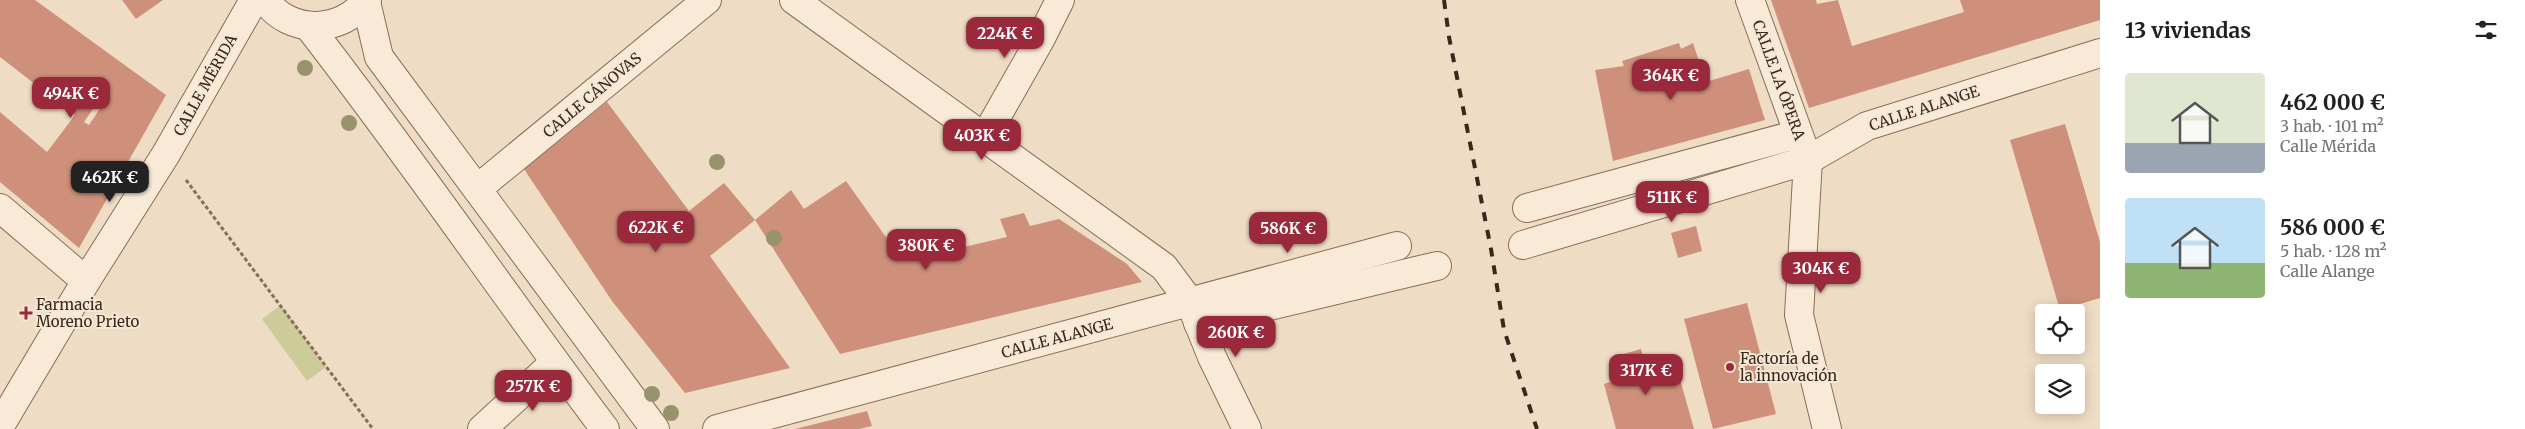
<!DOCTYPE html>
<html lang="es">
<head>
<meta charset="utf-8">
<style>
	:root { --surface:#fff; --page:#f6f6f6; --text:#202124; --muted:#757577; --accent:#9a293c }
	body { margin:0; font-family:Merriweather,serif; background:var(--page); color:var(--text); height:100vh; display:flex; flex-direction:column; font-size:19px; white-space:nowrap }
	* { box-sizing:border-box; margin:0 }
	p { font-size:16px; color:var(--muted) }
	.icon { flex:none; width:28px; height:28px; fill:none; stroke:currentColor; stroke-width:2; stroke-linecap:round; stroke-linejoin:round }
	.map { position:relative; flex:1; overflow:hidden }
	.panel { display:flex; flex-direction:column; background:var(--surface); width:425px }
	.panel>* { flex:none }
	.controls { position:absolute; left:2035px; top:304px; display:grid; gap:10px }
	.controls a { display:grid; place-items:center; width:50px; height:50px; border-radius:5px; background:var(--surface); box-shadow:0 2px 12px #0003; font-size:25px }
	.price { position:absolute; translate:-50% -42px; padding:0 11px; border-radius:10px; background:var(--accent); color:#fff; font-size:16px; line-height:32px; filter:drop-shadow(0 1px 2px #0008) }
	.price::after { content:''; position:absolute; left:50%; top:30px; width:15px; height:11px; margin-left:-8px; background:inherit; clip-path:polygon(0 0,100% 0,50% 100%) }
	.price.selected { background:#222; color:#fff }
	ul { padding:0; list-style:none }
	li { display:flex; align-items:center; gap:15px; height:125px; padding:0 25px }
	li span { display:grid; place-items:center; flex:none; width:140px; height:100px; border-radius:5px; color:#555 }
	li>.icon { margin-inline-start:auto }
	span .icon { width:60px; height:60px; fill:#fffc; stroke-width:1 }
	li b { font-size:21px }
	h2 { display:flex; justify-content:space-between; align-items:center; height:60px; padding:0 25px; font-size:21px }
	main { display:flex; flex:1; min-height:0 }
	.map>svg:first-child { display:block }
	.green { fill:#cdcb98 }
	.building { fill:#ce907a; fill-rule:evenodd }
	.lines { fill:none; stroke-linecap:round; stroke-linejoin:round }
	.street-casing { stroke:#8a6d5a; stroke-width:30 }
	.path { stroke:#8a6d5a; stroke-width:3; stroke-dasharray:4 2.5; stroke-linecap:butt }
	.street { stroke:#f9ead8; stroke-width:28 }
	.rail { stroke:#3a281f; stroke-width:4; stroke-dasharray:9 9; stroke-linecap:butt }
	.tree { fill:#99936d }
	.poi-dot { fill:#9a293c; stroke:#f6e7d5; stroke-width:2 }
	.labels { text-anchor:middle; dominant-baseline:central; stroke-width:4; stroke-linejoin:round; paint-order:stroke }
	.street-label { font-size:15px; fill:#3a281f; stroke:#f6e7d5 }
	.poi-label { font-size:15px; fill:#3a281f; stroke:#f6e7d5; text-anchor:start }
</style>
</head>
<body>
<main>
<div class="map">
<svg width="2100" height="429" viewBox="0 0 2100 429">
	<rect width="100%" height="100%" fill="#efdcc5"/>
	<polygon class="green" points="281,305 326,367 307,381 262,319"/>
	<g class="building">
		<path d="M 0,0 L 35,0 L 166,95 L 79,248 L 0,182 L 0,112 L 47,152 L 75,115 L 0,57 ZM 97,103 L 103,104 L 89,125 L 84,122 Z"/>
		<polygon points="122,0 163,0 136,19"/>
		<polygon points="1771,0 1816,0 1817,4 1838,0 1852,46 1964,12 1960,0 2100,0 2100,20 1809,108"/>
		<polygon points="1679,43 1681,49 1693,43 1706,82 1749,69 1765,120 1613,161 1595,70 1624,66 1622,61"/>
		<polygon points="607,102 689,211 724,183 755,220 710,256 790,368 685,393 612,301 524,169"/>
		<polygon points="2065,124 2100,242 2100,298 2060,310 2010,140"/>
		<polygon points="846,181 903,261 1007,237 1000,219 1024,213 1030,226 1059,219 1127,264 1142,282 840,354 755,220 791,190 804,209"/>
		<polygon points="1696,226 1702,251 1678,258 1671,233"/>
		<polygon points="1747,303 1776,414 1713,429 1684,319"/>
		<polygon points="1641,349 1647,373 1676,365 1694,429 1616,429 1604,384 1616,380 1610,358"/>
		<polygon points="867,411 872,426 859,429 795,429"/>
	</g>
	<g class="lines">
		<defs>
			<g id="street">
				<path d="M 265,0 C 290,35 341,34 367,0"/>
				<polyline points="794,0 1164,267 1190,302 1212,357 1247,429"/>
				<polyline points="1750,0 1808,160 1799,315 1827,429"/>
				<polyline points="366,2 379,57 655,429"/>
				<path d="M 309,27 C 411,158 505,296 605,429"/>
				<polyline points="985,137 1041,38 1060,0"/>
				<polyline points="477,189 707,0"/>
				<polyline points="0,208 86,281"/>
				<polyline points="1527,208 1798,134"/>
				<polyline points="1523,245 1808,160 1867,126 2100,53"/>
				<polyline points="1198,323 1437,266"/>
				<polyline points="0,426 86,281 166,154 254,0"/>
				<polyline points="482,429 554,363"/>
				<polyline points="717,429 1397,246"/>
			</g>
		</defs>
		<use href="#street" class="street-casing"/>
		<polyline class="path" points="186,180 373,429"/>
		<use href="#street" class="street"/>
		<polyline class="rail" points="1444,0 1449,37 1491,249 1504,330 1537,429"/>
	</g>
	<g class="tree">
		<circle cx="305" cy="68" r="8"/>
		<circle cx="349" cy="123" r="8"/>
		<circle cx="717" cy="162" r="8"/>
		<circle cx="774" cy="238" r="8"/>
		<circle cx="652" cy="394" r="8"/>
		<circle cx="671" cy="413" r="8"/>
	</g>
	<g class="poi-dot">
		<path d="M23.5 305.5h5v5h5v5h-5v5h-5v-5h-5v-5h5z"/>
		<circle cx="1730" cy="367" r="5"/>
	</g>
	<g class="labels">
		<g class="street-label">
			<text transform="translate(1779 80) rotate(70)">CALLE LA ÓPERA</text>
			<text transform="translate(205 85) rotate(-61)">CALLE MÉRIDA</text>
			<text transform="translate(592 95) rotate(-40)">CALLE CÁNOVAS</text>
			<text transform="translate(1924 108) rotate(-18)">CALLE ALANGE</text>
			<text transform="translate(1057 338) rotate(-15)">CALLE ALANGE</text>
		</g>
		<g class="poi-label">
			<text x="36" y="304">Farmacia<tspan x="36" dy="17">Moreno Prieto</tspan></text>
			<text x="1740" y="358">Factoría de<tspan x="1740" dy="17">la innovación</tspan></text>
		</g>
	</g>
</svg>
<div class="controls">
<a><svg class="icon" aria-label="locate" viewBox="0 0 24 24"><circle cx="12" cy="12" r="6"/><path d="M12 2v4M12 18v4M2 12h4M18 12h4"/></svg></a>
<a><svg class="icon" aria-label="layers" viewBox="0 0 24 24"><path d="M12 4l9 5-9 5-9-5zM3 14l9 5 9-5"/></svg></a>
</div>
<b class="price" style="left:1005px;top:59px">224K €</b>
<b class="price" style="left:1671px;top:101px">364K €</b>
<b class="price" style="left:71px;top:119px">494K €</b>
<b class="price" style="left:982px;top:161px">403K €</b>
<b class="price selected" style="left:110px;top:203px">462K €</b>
<b class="price" style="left:1672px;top:223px">511K €</b>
<b class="price" style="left:656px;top:253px">622K €</b>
<b class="price" style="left:1288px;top:254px">586K €</b>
<b class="price" style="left:926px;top:271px">380K €</b>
<b class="price" style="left:1821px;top:294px">304K €</b>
<b class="price" style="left:1236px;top:358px">260K €</b>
<b class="price" style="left:1646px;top:396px">317K €</b>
<b class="price" style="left:533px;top:412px">257K €</b>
</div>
<section class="panel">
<h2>13 viviendas<svg class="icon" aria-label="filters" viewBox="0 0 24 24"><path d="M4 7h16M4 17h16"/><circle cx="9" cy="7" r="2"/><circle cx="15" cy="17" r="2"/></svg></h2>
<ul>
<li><span style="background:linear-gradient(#dfe7d0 70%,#9aa5b1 0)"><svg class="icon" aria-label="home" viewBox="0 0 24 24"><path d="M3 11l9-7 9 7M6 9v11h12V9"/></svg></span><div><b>462 000 €</b><p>3 hab. · 101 m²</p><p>Calle Mérida</p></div></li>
<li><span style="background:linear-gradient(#bfe0f5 65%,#8fb573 0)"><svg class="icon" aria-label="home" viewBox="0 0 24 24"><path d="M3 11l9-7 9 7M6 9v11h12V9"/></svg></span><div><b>586 000 €</b><p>5 hab. · 128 m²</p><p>Calle Alange</p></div></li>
</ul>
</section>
</main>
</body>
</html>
